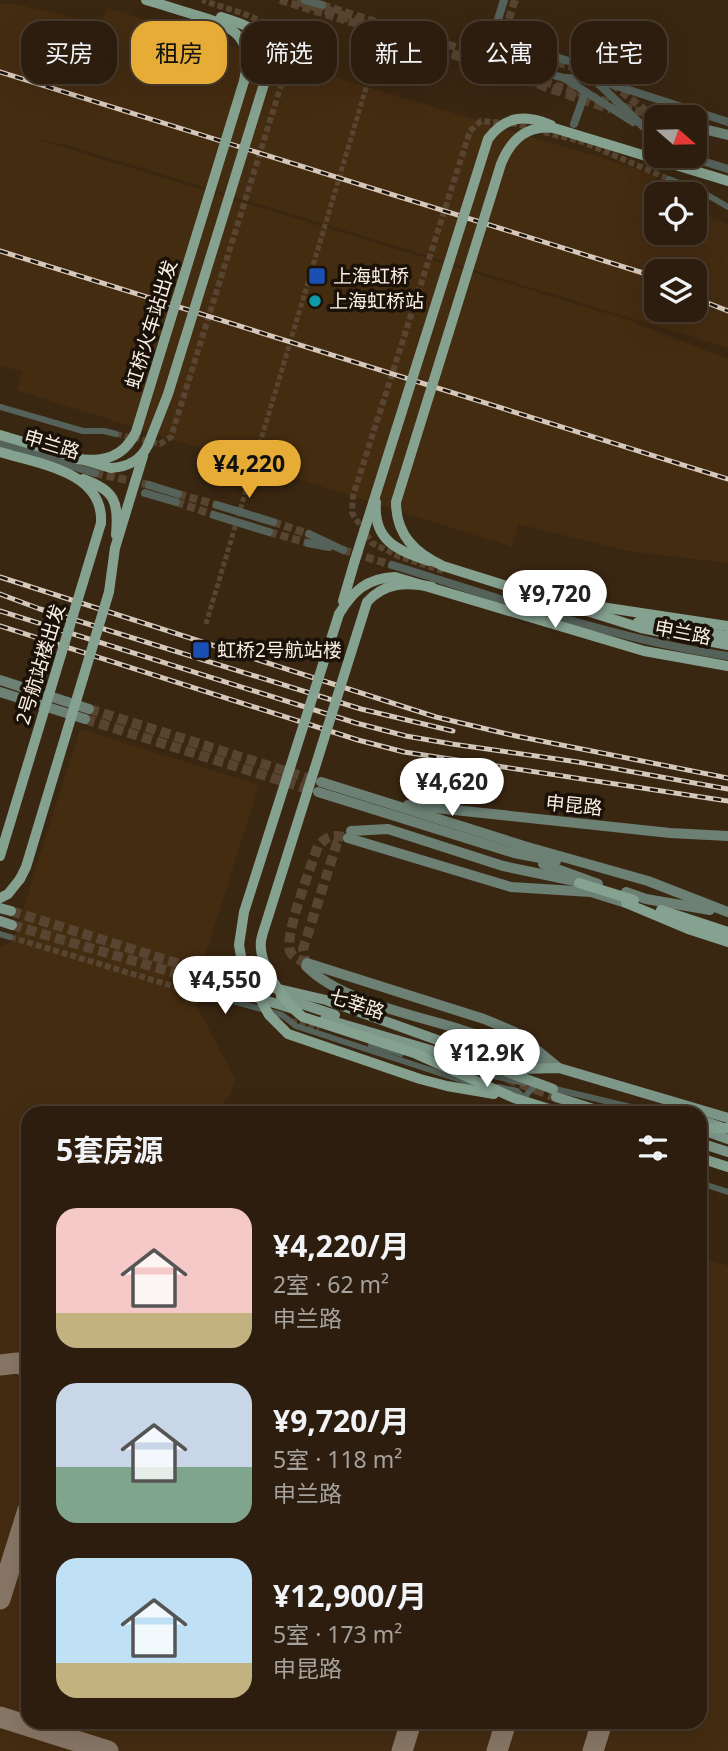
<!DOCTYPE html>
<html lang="zh">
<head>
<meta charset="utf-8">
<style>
	:root { --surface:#2c1d0e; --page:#382a1c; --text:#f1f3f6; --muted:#a6a29e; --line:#483b2e; --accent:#e7ac36 }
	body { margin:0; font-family:"Noto Sans","Noto Sans SC",sans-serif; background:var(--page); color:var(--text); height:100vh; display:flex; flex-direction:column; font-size:26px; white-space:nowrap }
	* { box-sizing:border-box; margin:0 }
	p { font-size:23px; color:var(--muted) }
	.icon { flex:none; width:38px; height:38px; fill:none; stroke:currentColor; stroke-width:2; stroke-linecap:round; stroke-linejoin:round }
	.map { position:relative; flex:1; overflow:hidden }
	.sheet { position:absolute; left:21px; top:1106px; width:686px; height:623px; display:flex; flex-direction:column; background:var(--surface); border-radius:21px; box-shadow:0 7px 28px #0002,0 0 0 2px var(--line) }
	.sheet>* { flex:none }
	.banner { position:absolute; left:21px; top:21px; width:686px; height:63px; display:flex; gap:14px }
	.needle { width:46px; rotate:110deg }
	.fabs { position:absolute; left:644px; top:105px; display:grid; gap:14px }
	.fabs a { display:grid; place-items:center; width:63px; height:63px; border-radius:14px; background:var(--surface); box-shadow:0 7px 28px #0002,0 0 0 2px var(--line); font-size:35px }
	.price { position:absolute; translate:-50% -60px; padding:0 16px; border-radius:24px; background:#fff; color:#222; font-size:23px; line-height:46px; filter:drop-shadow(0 2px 4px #0008) }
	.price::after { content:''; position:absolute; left:50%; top:42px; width:21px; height:16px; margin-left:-10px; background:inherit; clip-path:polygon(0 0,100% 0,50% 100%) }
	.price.active { background:var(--accent); color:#111 }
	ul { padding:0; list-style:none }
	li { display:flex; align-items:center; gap:21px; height:175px; padding:0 35px }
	li span { display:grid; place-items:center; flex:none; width:196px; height:140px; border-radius:21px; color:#555 }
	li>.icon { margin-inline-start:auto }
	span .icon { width:84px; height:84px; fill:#fffc; stroke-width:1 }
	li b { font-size:30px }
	h2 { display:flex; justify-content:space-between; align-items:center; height:84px; padding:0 35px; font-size:30px }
	.tag { padding:0 24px; border-radius:21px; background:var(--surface); box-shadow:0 7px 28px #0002,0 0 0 2px var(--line); font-size:24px; line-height:63px }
	.tag.active { background:var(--accent); color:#111 }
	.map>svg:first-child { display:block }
	.built { fill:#442c11; fill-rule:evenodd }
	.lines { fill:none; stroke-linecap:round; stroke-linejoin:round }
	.taxiway { stroke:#876; stroke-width:21 }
	.pedestrian-tunnel { stroke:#574531; stroke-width:5; stroke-dasharray:5 2.5; stroke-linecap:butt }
	.minor-tunnel { stroke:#574531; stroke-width:6; stroke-dasharray:6 3; stroke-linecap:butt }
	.tertiary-tunnel { stroke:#574531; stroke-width:8; stroke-dasharray:8 4; stroke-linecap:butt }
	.secondary-tunnel { stroke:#574531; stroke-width:10; stroke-dasharray:10 5; stroke-linecap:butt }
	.primary-tunnel { stroke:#574531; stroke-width:10; stroke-dasharray:10 5; stroke-linecap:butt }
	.minor { stroke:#55625a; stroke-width:6 }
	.tertiary { stroke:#55625a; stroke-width:8 }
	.secondary { stroke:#6c8074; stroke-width:10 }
	.primary { stroke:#7d9788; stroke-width:10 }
	.trunk { stroke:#85a290; stroke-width:10 }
	.rail-casing { stroke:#d5c7b9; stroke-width:5 }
	.rail { stroke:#1a1209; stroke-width:2.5; stroke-dasharray:8; stroke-linecap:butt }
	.trunk-bridge { stroke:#85a290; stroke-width:10 }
	.transit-dot { fill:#1a4fb4; stroke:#1a1209; stroke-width:2.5 }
	.culture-dot { fill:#0f9aa8; stroke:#1a1209; stroke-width:2.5 }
	.labels { text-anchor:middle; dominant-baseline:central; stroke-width:7; stroke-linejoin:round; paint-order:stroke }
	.poi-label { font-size:19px; fill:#fcefe3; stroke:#1a1209; text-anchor:start }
	.street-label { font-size:19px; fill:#fcefe3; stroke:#1a1209 }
</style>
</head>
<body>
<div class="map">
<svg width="728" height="1751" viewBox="0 0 728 1751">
	<rect width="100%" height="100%" fill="#3a2712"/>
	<g class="built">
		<path d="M 0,4 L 15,4 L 100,24 L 108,8 L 657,175 L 651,193 L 656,195 L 656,233 L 695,233 L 695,210 L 728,224 L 728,348 L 70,146 L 30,137 L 625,319 L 728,359 L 728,563 L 628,551 L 518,524 L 512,547 L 17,390 L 23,372 L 0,365 ZM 656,271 L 695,271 L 695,310 L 656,310 Z"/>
		<polygon points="80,729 259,785 192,997 235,1079 229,1098 226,1098 221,1113 28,1113 28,1722 700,1722 700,1257 728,1266 728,1751 0,1751 0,948 13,941"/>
	</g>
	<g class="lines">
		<g class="taxiway">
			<polyline points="0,1365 17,1363 28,1366"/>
			<polyline points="0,1599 28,1510"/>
			<polyline points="0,1717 108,1751"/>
			<polyline points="402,1751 411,1722"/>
			<polyline points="497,1751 506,1722"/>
			<polyline points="593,1751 602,1722"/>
		</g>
		<polyline class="pedestrian-tunnel" points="206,624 369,78"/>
		<g class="minor-tunnel">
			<polyline points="544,132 583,142 669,179"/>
			<path d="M 116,434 L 160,444 L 171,437 L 284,76 C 290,17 247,17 202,0"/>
			<polyline points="443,571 400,557 372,543 352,513 353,496 470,131 481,121 516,124 533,129"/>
			<polyline points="10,937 199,994"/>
			<polyline points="291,1021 319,1029"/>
		</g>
		<g class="tertiary-tunnel">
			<polyline points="280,0 651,115"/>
			<polyline points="515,0 500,46 601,75 646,111"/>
			<polyline points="322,5 475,53"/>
			<polyline points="95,473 149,485"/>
			<polyline points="178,494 217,505"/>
			<polyline points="176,502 214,515"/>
			<polyline points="273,522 309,534"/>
			<polyline points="269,532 308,543"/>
			<polyline points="343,550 392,565"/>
		</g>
		<g class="secondary-tunnel">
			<polyline points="297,0 611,109"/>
			<polyline points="89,709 317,781"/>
			<polyline points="85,719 314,791"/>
			<path d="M 307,963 C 300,960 293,958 290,951 C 284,935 312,864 318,846 C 329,834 334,835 348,838"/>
			<polyline points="306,966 303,949 337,843 345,836"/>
		</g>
		<g class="primary-tunnel">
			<polyline points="11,911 205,972"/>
			<polyline points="12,925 202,981"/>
			<polyline points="479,1067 556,1097"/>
		</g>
		<g class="minor">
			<polyline points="669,179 704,193 728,207"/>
			<polyline points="0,407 83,431 104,431 116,434"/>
			<polyline points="0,934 10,937"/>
			<polyline points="207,985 219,997 282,1015 296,1026 470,1083"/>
			<polyline points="199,994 221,1000"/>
			<polyline points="371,1045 401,1054"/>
			<polyline points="456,1067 524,1083"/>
			<polyline points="498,1087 517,1091 521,1095 522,1101"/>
			<polyline points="551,1088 656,1113"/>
			<polyline points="520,1113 527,1094 536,1085"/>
			<polyline points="700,1183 728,1192"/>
		</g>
		<g class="tertiary">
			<polyline points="305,0 322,5"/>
			<polyline points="504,0 495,29 503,40 578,64 649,132"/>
			<polyline points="475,53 564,78 633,122"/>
			<polyline points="564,78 595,79 728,122"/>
			<polyline points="574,124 585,93"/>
			<polyline points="686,156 728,169"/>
			<polyline points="0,444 95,473"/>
			<polyline points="149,485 178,494"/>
			<polyline points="145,493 176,502"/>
			<polyline points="217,505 273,522"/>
			<polyline points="214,515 269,532"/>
			<polyline points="309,534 343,550"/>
			<polyline points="308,543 329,547"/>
			<path d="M 392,565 C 503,599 613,639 728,656"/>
		</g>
		<g class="secondary">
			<polyline points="649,121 656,123"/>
			<polyline points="695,127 728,135"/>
			<polyline points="0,680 89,709"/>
			<polyline points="0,692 85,719"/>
			<polyline points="321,782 524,846 648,881 728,912"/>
			<polyline points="318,792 514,853 556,861"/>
			<polyline points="408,805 670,833 728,836"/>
			<polyline points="351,831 388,829 503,866 584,883"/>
			<polyline points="348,838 511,887 591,892 626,903"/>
			<polyline points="543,864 598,884"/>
			<polyline points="626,892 646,899 710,910"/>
			<polyline points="307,963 484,1019 515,1032 559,1068"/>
			<path d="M 306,966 C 343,1004 424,1016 474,1034 C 499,1042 524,1054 549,1064"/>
		</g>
		<g class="primary">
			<polyline points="0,908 11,911"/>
			<polyline points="0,921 12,925"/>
			<polyline points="205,972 326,1000 518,1069 559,1068 728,1118"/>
			<polyline points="202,981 297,1010"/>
			<polyline points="281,997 335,1015"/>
			<polyline points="325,1019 488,1067"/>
			<polyline points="507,1072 553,1089"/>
			<polyline points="556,1097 606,1113"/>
			<polyline points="656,1113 657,1113"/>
			<polyline points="700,1120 721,1127"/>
			<polyline points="700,1129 728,1139"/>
			<polyline points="700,1143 728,1152"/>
		</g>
		<g class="trunk">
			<path d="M 146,0 C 164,5 181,11 199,16 C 236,27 254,39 244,81"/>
			<path d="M 221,17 C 251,26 273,34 268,71"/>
			<path d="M 0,435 L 111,468 C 129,467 141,460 148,445"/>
			<path d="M 0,452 C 38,464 104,471 101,523"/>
			<path d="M 83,479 C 115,490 119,502 116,535"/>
			<path d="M 376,502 C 373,541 397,550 429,561"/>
			<polyline points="343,601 355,560"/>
			<polyline points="568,602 728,626"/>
			<path d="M 339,614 C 353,591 367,578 395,577 L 644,651 L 728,666"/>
			<polyline points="638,622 728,636"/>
			<polyline points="579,883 634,900"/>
			<polyline points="0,898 8,894 20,879"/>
			<polyline points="626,903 688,929 728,942"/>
			<polyline points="661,910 728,932"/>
			<polyline points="700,1158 728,1167"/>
		</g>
		<defs>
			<g id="rail">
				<polyline points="0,72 656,277"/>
				<polyline points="0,251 728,479"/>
				<polyline points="695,298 728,311"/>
				<polyline points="0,577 436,717 516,736 728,778"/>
				<polyline points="0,594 40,609 361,709 453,731"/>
				<polyline points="0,611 356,723 406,736 452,744 578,762 728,789"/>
				<polyline points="0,626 358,740 404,752 728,801"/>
			</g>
		</defs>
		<use href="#rail" class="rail-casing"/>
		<use href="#rail" class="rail"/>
		<g class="trunk-bridge">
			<path d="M 728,181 L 554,128 C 527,125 511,139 501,164 L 396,502 C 396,535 415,553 443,566 L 641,628 L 728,645"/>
			<polyline points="148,445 168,394 268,71"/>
			<path d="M 76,459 C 104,462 123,458 136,432 L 244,81"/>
			<path d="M 355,560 L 488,139 C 505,116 525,114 551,125"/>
			<path d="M 432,587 C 407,582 385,582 367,602 L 267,920 C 265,927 262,934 261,941 C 258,965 285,1004 303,1017 L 414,1053 L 514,1098 L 562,1113"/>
			<polyline points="339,614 244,912 239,945 243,967 269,1015 288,1034 420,1079 447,1086 494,1094"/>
			<polyline points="0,856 101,523"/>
			<polyline points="20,879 26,867 109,592 115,548 143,456"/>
			<polyline points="700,1128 728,1128"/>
		</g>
	</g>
	<g class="transit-dot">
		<rect x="308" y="267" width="18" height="18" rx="3.5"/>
		<rect x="192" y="641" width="18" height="18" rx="3.5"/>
	</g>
	<circle class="culture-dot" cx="315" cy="301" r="7"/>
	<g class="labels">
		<g class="poi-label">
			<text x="333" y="276">上海虹桥</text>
			<text x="329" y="301">上海虹桥站</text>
			<text x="217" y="650">虹桥2号航站楼</text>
		</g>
		<g class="street-label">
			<text transform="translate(151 324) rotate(-73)">虹桥火车站出发</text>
			<text transform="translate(52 444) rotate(17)">申兰路</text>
			<text transform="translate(683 632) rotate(11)">申兰路</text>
			<text transform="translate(40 664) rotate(-73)">2号航站楼出发</text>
			<text transform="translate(574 805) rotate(6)">申昆路</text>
			<text transform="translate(357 1004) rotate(18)">七莘路</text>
		</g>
	</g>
</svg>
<div class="fabs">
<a><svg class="needle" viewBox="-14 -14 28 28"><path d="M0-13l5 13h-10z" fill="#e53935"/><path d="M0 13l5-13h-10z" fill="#a6a29e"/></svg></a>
<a><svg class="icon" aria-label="locate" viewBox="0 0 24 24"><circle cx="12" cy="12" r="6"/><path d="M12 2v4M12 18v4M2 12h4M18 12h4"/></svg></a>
<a><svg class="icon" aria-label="layers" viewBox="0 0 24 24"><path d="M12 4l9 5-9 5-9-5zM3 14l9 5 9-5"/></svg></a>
</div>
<b class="price active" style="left:249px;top:500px">¥4,220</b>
<b class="price" style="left:555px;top:630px">¥9,720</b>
<b class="price" style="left:452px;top:818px">¥4,620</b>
<b class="price" style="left:225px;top:1016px">¥4,550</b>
<b class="price" style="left:487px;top:1089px">¥12.9K</b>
<div class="banner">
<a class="tag">买房</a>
<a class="tag active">租房</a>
<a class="tag">筛选</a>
<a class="tag">新上</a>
<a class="tag">公寓</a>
<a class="tag">住宅</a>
</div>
<section class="sheet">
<h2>5套房源<svg class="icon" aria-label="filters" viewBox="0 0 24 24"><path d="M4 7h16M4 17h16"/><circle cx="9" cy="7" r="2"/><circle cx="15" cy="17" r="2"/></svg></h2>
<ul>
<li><span style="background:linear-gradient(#f6c9c9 75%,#c2b280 0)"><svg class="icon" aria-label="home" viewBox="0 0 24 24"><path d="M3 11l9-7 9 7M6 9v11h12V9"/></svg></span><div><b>¥4,220/月</b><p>2室 · 62 m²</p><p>申兰路</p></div></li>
<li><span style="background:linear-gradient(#c9d6e8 60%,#7fa58c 0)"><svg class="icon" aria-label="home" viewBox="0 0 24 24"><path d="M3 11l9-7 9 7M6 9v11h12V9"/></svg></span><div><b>¥9,720/月</b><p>5室 · 118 m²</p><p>申兰路</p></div></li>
<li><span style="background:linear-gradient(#bfe0f5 75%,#c2b280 0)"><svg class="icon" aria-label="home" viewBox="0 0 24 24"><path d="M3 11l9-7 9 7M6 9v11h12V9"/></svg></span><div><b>¥12,900/月</b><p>5室 · 173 m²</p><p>申昆路</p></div></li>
</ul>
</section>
</div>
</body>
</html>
